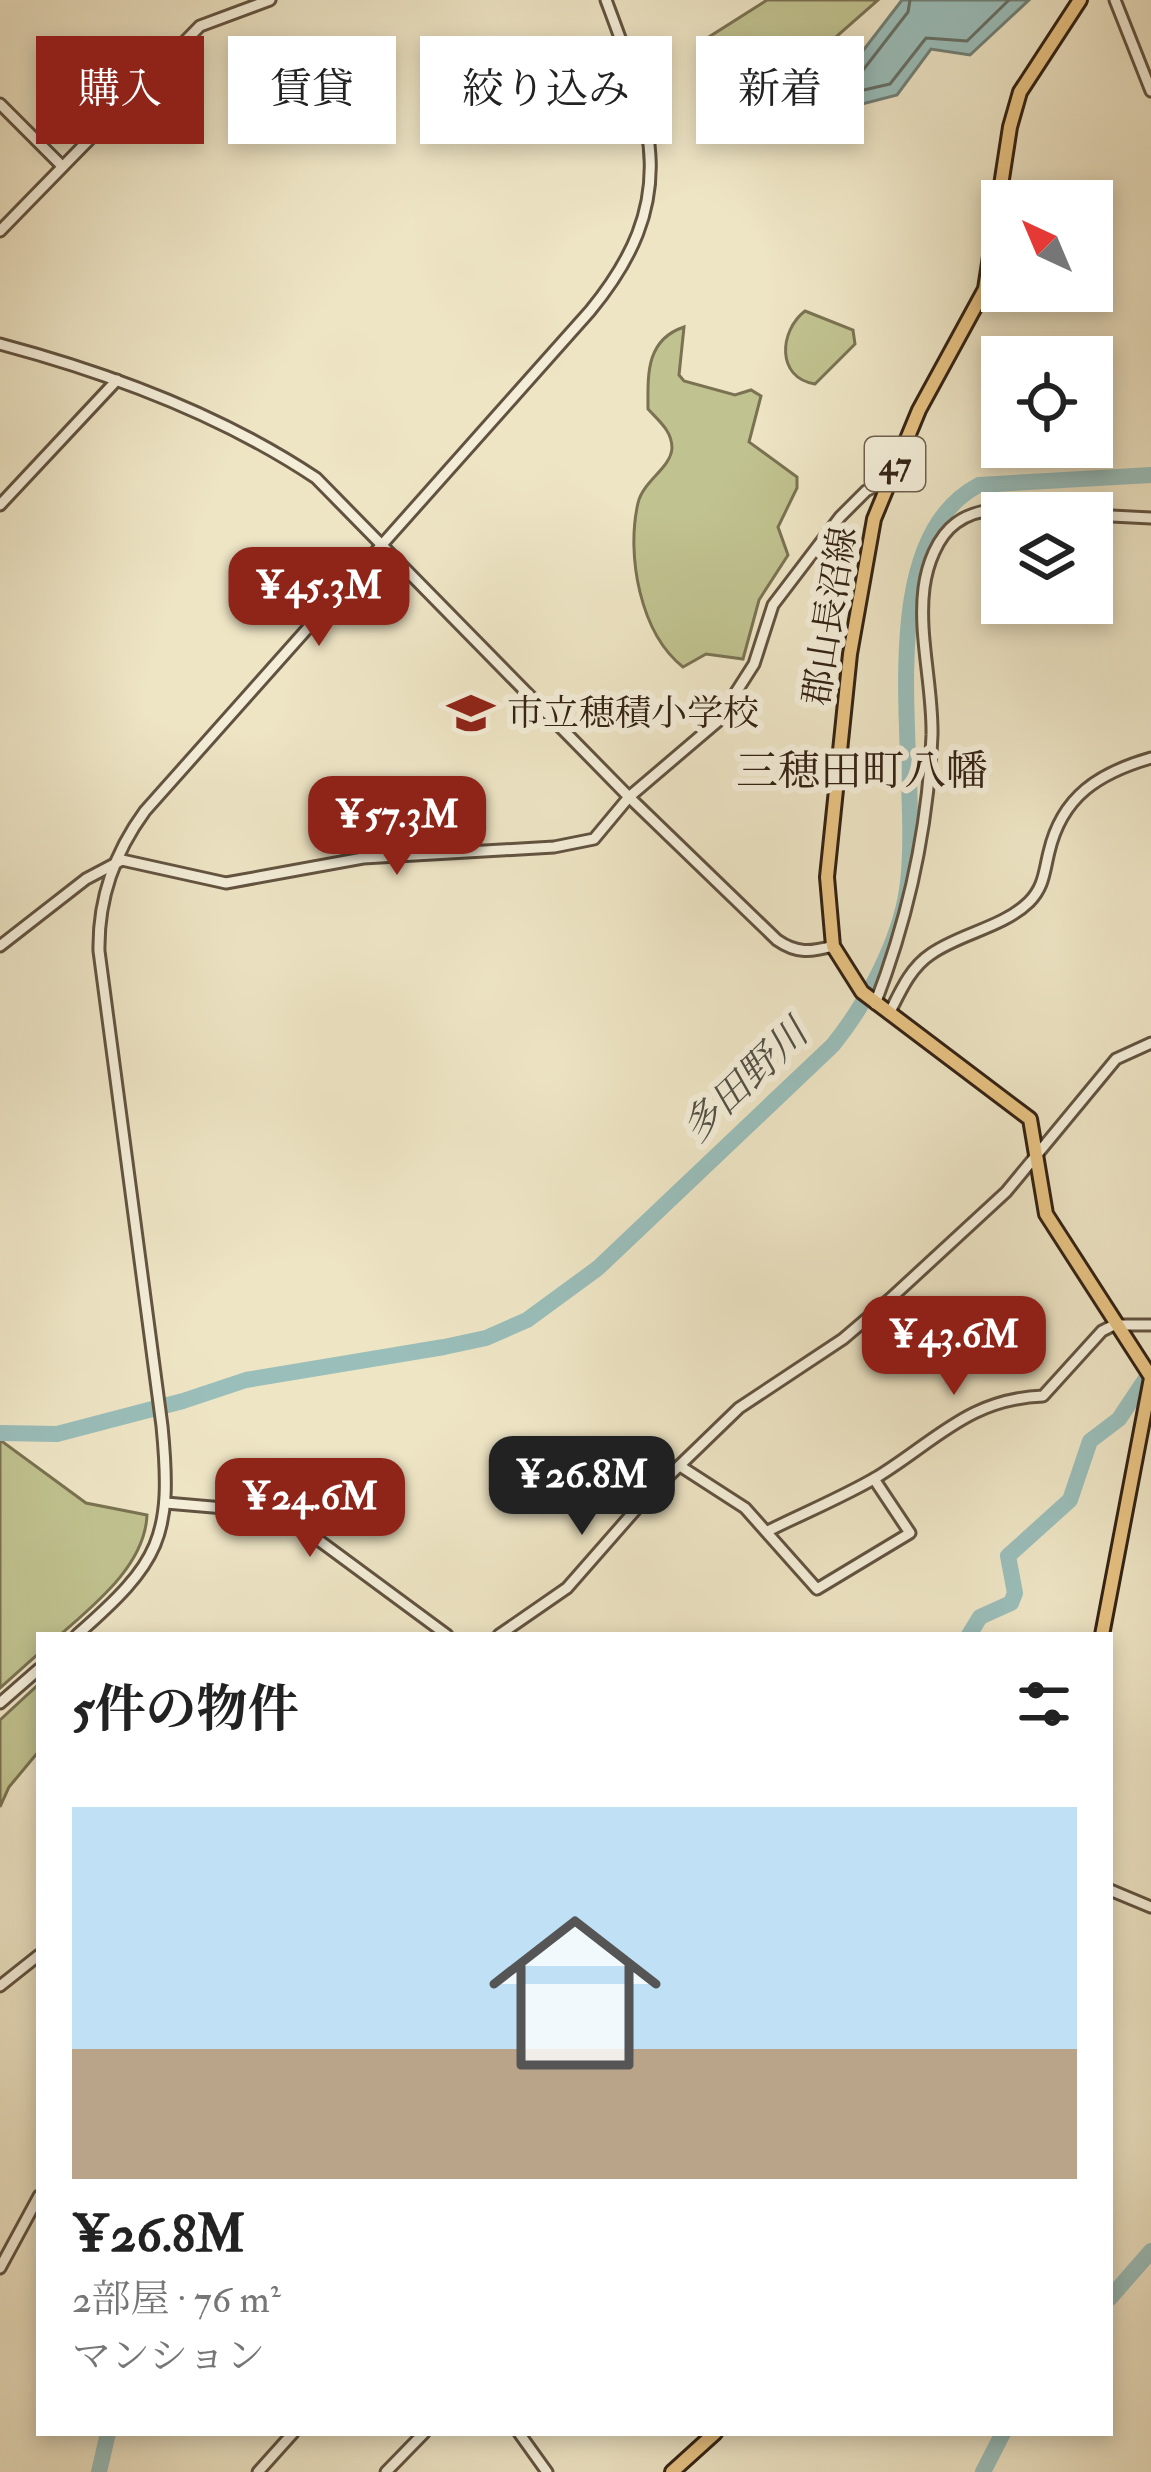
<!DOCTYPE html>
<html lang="ja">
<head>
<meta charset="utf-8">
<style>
	:root { --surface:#fff; --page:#f6f6f6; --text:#222; --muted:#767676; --line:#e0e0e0; --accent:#8f2418 }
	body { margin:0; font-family:"IM FELL Double Pica","Noto Serif JP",serif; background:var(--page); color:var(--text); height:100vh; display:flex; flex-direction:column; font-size:45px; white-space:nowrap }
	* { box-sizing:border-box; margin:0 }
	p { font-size:39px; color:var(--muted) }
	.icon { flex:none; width:66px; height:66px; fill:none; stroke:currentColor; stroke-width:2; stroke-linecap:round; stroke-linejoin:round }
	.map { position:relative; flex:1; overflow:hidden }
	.sheet { position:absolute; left:36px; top:1632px; width:1077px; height:804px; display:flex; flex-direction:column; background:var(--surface); border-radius:0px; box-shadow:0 6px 18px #0003 }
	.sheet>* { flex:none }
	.banner { position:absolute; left:36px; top:36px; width:1080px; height:108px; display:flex; gap:24px }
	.needle { width:78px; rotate:316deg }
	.controls { position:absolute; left:981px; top:180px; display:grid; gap:24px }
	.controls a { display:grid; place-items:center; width:132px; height:132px; border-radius:0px; background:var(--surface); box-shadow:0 6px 18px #0003; font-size:60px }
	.price { position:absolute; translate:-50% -102px; padding:0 27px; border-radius:24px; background:var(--accent); color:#fff; font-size:39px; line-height:78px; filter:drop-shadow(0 3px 6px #0008) }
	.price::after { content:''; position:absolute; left:50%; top:72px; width:36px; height:27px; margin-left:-18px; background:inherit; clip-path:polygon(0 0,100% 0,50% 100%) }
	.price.active { background:#222; color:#fff }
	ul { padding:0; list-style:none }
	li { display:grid; align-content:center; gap:24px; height:636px; padding:0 36px }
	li+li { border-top:3px solid var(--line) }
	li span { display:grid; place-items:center; height:372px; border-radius:0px; color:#555 }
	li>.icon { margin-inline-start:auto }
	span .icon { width:216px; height:216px; fill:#fffc; stroke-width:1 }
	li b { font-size:51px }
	h2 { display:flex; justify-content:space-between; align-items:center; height:144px; padding:0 36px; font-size:51px }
	.pill { padding:0 42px; border-radius:0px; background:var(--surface); box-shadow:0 6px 18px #0003; font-size:42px; line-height:108px }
	.pill.active { background:var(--accent); color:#fff }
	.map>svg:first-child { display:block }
	.green { fill:#c0c28f; stroke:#7a7252; stroke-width:3 }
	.water { fill:#9abeba; stroke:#718078; stroke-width:3 }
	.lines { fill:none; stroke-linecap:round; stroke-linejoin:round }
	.shore { stroke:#667067; stroke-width:3 }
	.river { stroke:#9abeba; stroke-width:16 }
	.minor-casing { stroke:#625340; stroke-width:15 }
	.major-casing { stroke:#332214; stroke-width:18 }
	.minor { stroke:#f4eed9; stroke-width:9 }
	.major { stroke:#e7c282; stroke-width:12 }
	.labels { text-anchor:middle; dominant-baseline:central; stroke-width:12; stroke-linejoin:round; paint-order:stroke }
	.shield { fill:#f4eed9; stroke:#6d5f4f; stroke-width:3 }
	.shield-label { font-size:33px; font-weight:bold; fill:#332214 }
	.street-label { font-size:36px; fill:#332214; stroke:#f4eed9 }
	.poi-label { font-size:36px; fill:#332214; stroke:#f4eed9; text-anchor:start }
	.water-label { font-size:39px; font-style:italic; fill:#525146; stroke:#f4eed9 }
	.quarter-label { font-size:42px; fill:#332214; stroke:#f4eed9 }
</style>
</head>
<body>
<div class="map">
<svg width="1151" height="2472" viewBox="0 0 1151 2472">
	<rect width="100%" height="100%" fill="#eee5c5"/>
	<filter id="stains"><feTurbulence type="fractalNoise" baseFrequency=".00167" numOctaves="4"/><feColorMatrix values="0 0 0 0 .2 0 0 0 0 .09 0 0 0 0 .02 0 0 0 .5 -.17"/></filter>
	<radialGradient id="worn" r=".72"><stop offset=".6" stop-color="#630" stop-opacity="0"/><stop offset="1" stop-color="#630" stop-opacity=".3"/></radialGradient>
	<g class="green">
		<path d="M 767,0 L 878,0 L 770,95 L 722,92 C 706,76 697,66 701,42 Z"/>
		<path d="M 805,311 L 853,330 L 855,344 L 815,384 C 776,378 779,331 805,311 Z"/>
		<path d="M 684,327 L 679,375 L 684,381 L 735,395 L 751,390 L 761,396 L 749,442 L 797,477 L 797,488 L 778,527 L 788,555 L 759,600 L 743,659 L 706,654 L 683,667 C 640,633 626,555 638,503 C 643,481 671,468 672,448 C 672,431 659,421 648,409 C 648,376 645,340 684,327 Z"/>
		<path d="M 0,1440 L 86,1503 L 147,1515 C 145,1565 95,1604 60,1635 L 39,1635 L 39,1653 L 0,1688 Z"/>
		<polygon points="39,1684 39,1751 9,1787 0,1807 0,1720"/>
	</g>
	<polygon class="water" points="902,0 1029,0 970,55 931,49 897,95 812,117"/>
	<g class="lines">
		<polyline class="shore" points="910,0 908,12 853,83 855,92 890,84 926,38 967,41 1009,0"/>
		<g class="river">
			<path d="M 0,1433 L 57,1434 L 183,1401 L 246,1380 L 444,1347 L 486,1338 L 527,1320 L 598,1268 L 833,1045 C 866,1004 899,943 907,890 C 924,779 864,544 979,485 L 1151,475"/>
			<polyline points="969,1635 980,1617 1011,1603 1015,1593 1008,1556 1070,1500 1090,1441 1119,1419 1151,1371"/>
			<polyline points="1110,2298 1151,2251"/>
			<polyline points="99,2472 108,2433"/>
			<polyline points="983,2472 1003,2433"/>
		</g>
		<defs>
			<g id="minor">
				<polyline points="1115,0 1151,91"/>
				<polyline points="0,104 62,166"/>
				<polyline points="0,231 200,26 270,0"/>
				<path d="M 0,344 C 109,373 222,415 316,478 L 629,797 L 777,940 C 797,954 811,952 833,946"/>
				<polyline points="0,505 117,380"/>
				<polyline points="1092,515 1151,518"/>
				<polyline points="0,946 86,879 122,860 226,883 363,858 554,847 594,839 629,797 717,722 754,664 773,605 840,517 866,491 888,479"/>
				<path d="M 875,1004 C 908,919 928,826 932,735 C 933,687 918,635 924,588 C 927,565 937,537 956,523 C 986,501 1029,511 1064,513"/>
				<path d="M 889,1014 C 900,992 910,968 931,954 C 961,933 1002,928 1029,902 C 1044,887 1044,872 1049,852 C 1062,796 1099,773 1151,758"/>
				<polyline points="680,1466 745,1508 817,1589 910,1533 874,1479"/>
				<polyline points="166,1503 259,1511 294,1522 447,1635"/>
				<path d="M 768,1531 C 804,1513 843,1497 877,1477 C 937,1440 969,1399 1043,1396 L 1102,1331 L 1114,1325 L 1151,1325"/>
				<path d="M 77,1635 C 160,1562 173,1538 162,1426 L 99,951 C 98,900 115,852 145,811 L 590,311 C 683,198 652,123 606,0"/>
				<polyline points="499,1635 567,1588 645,1499 739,1408 843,1339 890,1299 1006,1192 1116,1059 1151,1043"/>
				<polyline points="0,1703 39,1669"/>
				<polyline points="1110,1890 1151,1907"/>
				<polyline points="0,1986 39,1955"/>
				<polyline points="0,2268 39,2196"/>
				<polyline points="519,2433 547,2472"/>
				<polyline points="258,2472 293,2433"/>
				<polyline points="386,2472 424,2433"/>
			</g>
			<g id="major">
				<polyline points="1080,0 1020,92 1010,127 985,289 919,410 874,519 850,654 827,877 833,946 862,992 1030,1119 1046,1214 1151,1377"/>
				<polyline points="1102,1635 1151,1378"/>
				<polyline points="672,2472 715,2433"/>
			</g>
		</defs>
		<use href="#minor" class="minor-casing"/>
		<use href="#major" class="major-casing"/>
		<use href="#minor" class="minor"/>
		<use href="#major" class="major"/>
	</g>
	<defs>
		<symbol id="school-bare" viewBox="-9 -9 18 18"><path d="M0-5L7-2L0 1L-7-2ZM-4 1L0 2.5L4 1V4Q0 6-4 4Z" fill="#8f2418" stroke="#f4eed9" stroke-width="2.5" paint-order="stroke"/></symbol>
	</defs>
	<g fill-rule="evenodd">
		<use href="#school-bare" x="438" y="680" width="66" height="66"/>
	</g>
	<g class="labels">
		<rect class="shield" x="865" y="437" width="60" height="54" rx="9"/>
		<g class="shield-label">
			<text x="895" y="464">47</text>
		</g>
		<g class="street-label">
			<text transform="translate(830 616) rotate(-81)">郡山長沼線</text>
		</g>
		<g class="poi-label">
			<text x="507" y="713">市立穂積小学校</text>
		</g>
		<g class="water-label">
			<text transform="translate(745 1081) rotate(-44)">多田野川</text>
		</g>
		<g class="quarter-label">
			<text x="862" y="772">三穂田町八幡</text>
		</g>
	</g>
	<rect width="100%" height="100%" filter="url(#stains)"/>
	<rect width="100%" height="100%" fill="url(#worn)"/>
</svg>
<div class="controls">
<a><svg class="needle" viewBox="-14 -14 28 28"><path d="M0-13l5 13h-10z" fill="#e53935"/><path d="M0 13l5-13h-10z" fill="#767676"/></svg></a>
<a><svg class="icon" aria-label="locate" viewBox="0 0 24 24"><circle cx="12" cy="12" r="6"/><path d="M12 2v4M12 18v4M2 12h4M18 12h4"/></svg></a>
<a><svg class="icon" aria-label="layers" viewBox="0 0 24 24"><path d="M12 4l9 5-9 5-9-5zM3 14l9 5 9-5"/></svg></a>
</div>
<b class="price" style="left:319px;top:649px">¥45.3M</b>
<b class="price" style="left:397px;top:878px">¥57.3M</b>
<b class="price" style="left:954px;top:1398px">¥43.6M</b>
<b class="price active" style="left:582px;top:1538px">¥26.8M</b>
<b class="price" style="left:310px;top:1560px">¥24.6M</b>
<div class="banner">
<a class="pill active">購入</a>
<a class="pill">賃貸</a>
<a class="pill">絞り込み</a>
<a class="pill">新着</a>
</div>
<section class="sheet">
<h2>5件の物件<svg class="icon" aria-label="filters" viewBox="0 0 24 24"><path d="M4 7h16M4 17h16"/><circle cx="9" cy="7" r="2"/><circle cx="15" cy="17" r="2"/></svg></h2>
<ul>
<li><span style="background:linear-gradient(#bfe0f5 65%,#b9a48a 0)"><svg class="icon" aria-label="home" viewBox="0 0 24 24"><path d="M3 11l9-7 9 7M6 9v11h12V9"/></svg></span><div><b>¥26.8M</b><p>2部屋 · 76 m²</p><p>マンション</p></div></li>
</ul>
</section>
</div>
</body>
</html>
